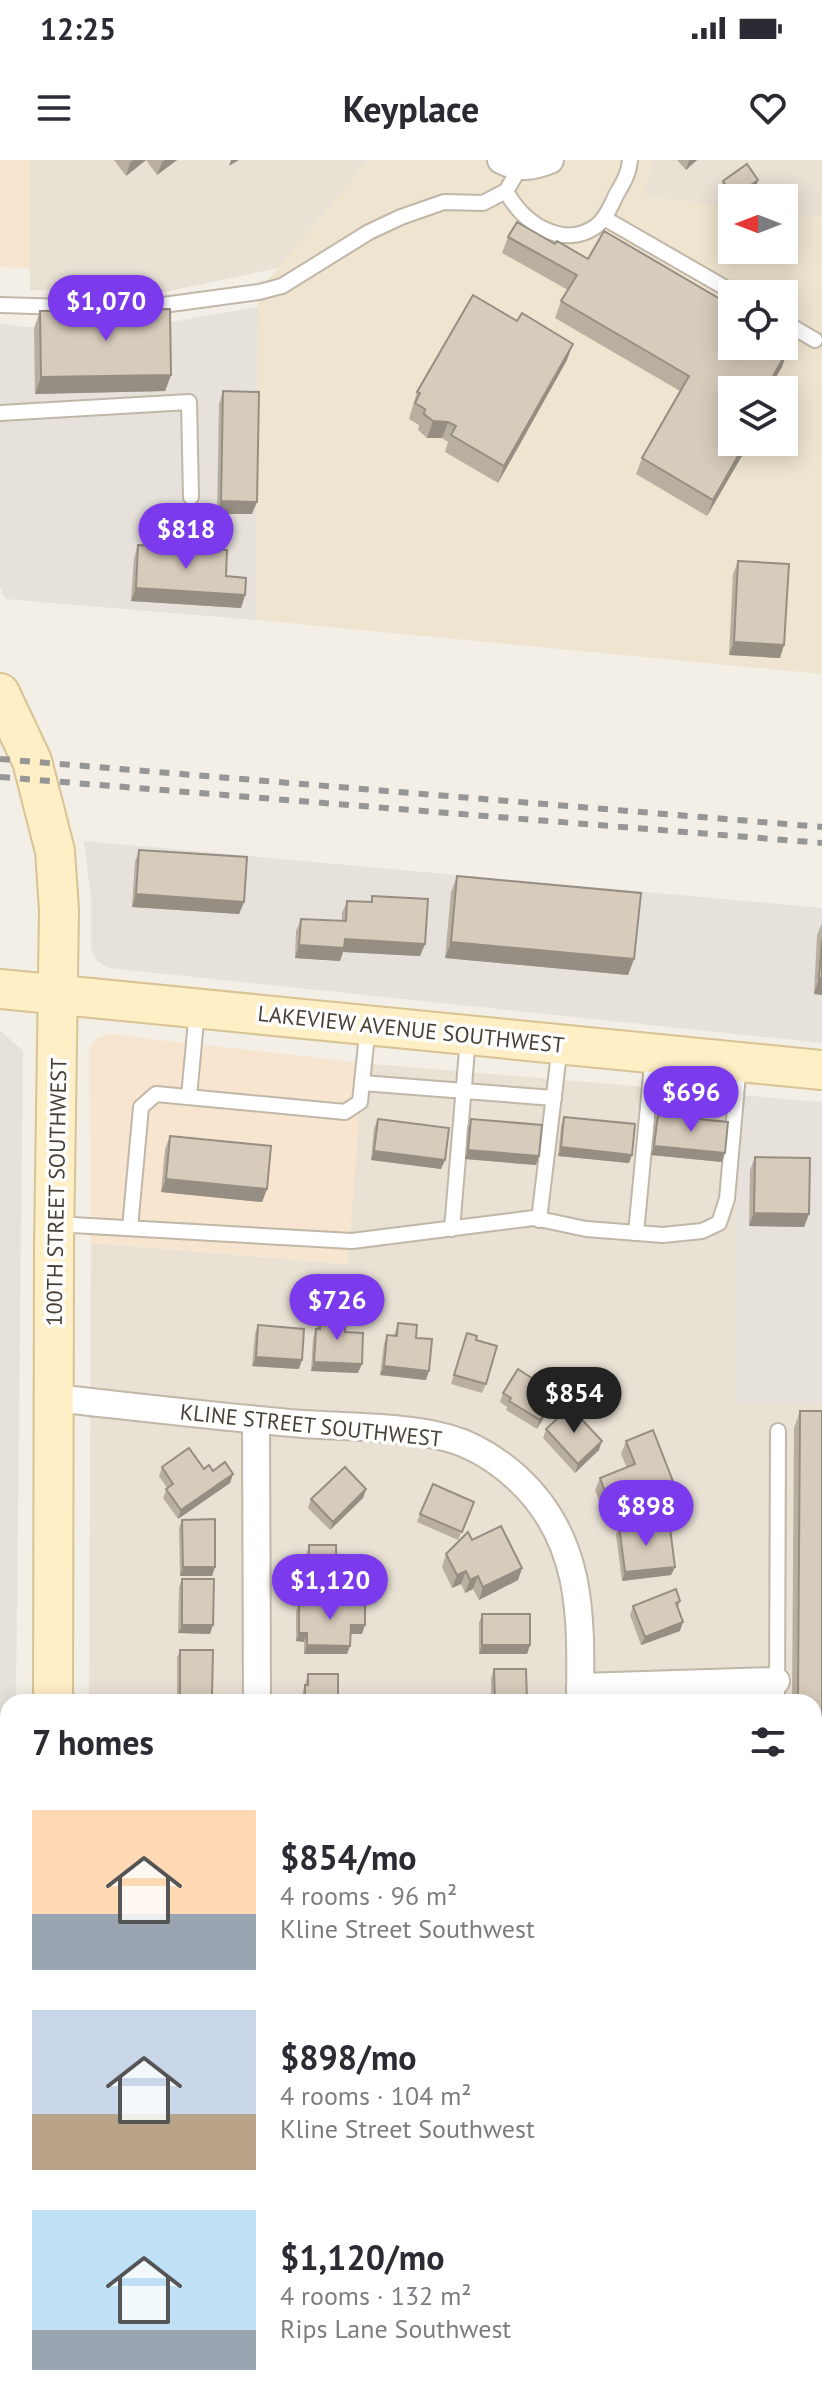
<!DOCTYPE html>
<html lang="en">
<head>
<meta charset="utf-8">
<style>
	:root { --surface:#fff; --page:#f2f2f3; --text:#2b2b33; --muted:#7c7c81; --accent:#7c3aed }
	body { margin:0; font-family:"PT Sans",sans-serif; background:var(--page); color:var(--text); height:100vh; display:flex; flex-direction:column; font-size:30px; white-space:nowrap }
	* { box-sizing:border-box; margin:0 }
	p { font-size:26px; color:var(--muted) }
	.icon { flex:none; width:44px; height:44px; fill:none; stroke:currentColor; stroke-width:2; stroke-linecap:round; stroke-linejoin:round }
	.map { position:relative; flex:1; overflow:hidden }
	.panel { position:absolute; left:0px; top:1534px; width:822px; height:712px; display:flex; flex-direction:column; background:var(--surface); border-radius:24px 24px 0 0; box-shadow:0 4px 20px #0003 }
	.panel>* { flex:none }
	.needle { width:52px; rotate:270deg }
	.controls { position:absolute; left:718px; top:24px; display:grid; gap:16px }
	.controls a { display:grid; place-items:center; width:80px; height:80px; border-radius:0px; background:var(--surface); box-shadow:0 4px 20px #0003; font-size:40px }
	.price { position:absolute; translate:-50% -68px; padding:0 18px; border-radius:28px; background:var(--accent); color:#fff; font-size:26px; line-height:52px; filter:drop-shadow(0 2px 4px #0008) }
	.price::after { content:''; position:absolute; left:50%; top:48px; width:24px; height:18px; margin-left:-12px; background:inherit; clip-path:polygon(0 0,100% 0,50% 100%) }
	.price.current { background:#222; color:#fff }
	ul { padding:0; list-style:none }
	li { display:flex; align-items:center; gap:24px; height:200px; padding:0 32px }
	li span { display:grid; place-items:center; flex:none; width:224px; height:160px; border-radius:0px; color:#555 }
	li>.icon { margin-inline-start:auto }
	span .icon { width:96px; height:96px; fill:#fffc; stroke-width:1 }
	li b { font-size:34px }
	h2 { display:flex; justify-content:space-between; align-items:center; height:96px; padding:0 32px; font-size:34px }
	.status { display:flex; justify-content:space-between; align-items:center; height:56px; padding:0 40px; background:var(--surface); direction:ltr }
	.status svg { height:22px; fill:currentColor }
	header { display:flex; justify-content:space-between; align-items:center; height:104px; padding:0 32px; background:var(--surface); font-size:36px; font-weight:700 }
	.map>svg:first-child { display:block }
	.residential { fill:#e9e1d4 }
	.commercial { fill:#f8e5d0 }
	.industrial { fill:#e6e1db }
	.education { fill:#efe4cf; fill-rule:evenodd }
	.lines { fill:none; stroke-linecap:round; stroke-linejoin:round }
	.lane-casing { stroke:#c1b7a8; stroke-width:18 }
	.street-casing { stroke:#c1b7a8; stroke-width:30 }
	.secondary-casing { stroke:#d8c393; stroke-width:42 }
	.lane { stroke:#fff; stroke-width:14 }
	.street { stroke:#fff; stroke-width:26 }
	.secondary { stroke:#ffefc6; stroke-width:38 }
	.rail { stroke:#969696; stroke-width:6; stroke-dasharray:10 10; stroke-linecap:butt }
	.wall { fill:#b9afa1 }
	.shaded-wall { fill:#968e83 }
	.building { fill:#d7cbbb; stroke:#968e83; stroke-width:2 }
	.labels { text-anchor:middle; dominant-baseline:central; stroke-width:7; stroke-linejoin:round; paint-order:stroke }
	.street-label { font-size:22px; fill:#484035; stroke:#fff }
</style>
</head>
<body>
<div class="status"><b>12:25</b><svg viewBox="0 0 49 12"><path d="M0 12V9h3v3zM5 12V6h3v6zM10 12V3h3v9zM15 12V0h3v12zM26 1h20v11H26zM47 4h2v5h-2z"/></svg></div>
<header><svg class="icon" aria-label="menu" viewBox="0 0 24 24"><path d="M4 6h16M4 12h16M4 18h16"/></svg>Keyplace<svg class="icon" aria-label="heart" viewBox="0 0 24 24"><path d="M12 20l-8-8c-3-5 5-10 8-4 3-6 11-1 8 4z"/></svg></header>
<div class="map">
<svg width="822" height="2246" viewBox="0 0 822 2246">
	<rect width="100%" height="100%" fill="#f4efe6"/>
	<g class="residential">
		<polygon points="30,0 369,0 278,108 165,132 30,130"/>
		<polygon points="652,0 822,0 822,57 784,53 784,38 732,38 732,47 643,36"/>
		<polygon points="363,903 739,935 736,1243 822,1243 822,2246 86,2246 86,2238 814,2238 814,1542 89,1542 91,1083 347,1104"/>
	</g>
	<g class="commercial">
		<polygon points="0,0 30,0 30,108 0,107"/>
		<polygon points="109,874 363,903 348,1104 91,1083 89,891 96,879"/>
	</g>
	<g class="industrial">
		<polygon points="258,147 256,460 5,439 0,427 0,164 28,167 165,163"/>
		<polygon points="84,681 822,748 822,883 108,808 96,800 91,789 91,739"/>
		<polygon points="0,870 23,891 16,1542 8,1542 9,2246 0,2246"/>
		<polygon points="739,935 822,942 822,1243 736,1243"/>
	</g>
	<path class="education" d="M 369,0 L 652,0 L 643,36 L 732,47 L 732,90 L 784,90 L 784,53 L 822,57 L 822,514 L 256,460 L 258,132 ZM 732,134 L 784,134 L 784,186 L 732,186 ZM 732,230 L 784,230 L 784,282 L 732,282 Z"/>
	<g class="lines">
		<defs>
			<g id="lane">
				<path d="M 506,31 C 521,61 561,90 595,67 C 605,60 611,46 616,35 C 623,23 629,14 630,0"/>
				<polyline points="604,58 736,134"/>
				<polyline points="0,145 134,149 259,132 282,126 369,72 401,57 444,42 483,43 506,31 521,6"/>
				<polyline points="784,162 815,180"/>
				<polyline points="0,253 189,242 191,337"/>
				<polyline points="362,923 554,938"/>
				<polyline points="189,937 197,850"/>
				<polyline points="539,1060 560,885"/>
				<polyline points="55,1064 352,1081 534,1058 586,1069 663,1075 702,1071 719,1063 727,1039 739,903"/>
				<polyline points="130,1068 141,947 156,934 345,952 360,942 368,865"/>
				<polyline points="452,1069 468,878"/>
				<polyline points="636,1073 653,894"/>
				<polyline points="777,1542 778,1271"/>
				<polyline points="814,1816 822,1816"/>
				<polyline points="814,1996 822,1996"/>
				<polyline points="814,2192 822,2192"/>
			</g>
			<g id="street">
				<path d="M 501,0 C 518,9 533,7 550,0"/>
				<path d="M 54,1238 C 137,1247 220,1257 303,1264 C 350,1267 402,1266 448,1278 C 473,1285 497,1300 516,1317 C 584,1379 581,1457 580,1542"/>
				<polyline points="256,1260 257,1542"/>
				<polyline points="580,1527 776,1521"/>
				<polyline points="0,1767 8,1767"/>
				<polyline points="571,2246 571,2238"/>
			</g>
			<g id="secondary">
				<polyline points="0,533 32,601 55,691 59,750 54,1087 53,1542"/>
				<polyline points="0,829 822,910"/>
				<polyline points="49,2246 49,2238"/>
			</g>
		</defs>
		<use href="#lane" class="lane-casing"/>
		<use href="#street" class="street-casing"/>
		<use href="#secondary" class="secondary-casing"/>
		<use href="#lane" class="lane"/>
		<use href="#street" class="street"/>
		<use href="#secondary" class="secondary"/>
		<g class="rail">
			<polyline points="0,599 822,667"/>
			<polyline points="0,617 822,683"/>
		</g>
	</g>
	<g class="wall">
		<polygon points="114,0 146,0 126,16"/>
		<polygon points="146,0 177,0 157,15"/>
		<polygon points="677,0 697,0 686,10"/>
		<polygon points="723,21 757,24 738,38 732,38 732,40 721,25"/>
		<polygon points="508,77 555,84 731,157 782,207 732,282 750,282 707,356 636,314 642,298 680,231 555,158 561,141 568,130 502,93"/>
		<polygon points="40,151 171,215 165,231 35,234 34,168"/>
		<polygon points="567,200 498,323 445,292 448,282 442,278 427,278 418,270 419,265 409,259 417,232"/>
		<polygon points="223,231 252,354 217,354 219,244"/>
		<polygon points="138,385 226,416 245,435 241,448 131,441 134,398"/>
		<polygon points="738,401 780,498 729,495 733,414"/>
		<polygon points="139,690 244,742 239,754 132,747 135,702"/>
		<polygon points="457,716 634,799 628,815 445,798 451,732"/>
		<polygon points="372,736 425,784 420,796 343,792 340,801 295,798 296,771 301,759 342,761 342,753 347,741 370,742"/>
		<polygon points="822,763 822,835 814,834 817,775"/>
		<polygon points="658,955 722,1002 651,995 654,963"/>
		<polygon points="564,957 629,1003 558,996 561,966"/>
		<polygon points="378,959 445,1000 441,1009 371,1000 374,968"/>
		<polygon points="471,959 539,996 536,1005 465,999 467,967"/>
		<polygon points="170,976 267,1029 262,1042 161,1032 165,989"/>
		<polygon points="755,997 809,1054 804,1067 749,1066 750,1010"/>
		<polygon points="321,1153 345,1172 358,1213 311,1211 313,1178 316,1169 317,1169 317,1162"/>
		<polygon points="398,1163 416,1178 426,1220 380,1215 384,1184 387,1175 394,1175"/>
		<polygon points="258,1165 299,1209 252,1206 255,1174"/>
		<polygon points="476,1180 486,1224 482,1233 451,1224 464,1182"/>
		<polygon points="503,1233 553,1242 537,1269 506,1250 507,1247 500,1242"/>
		<polygon points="800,1251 822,1251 822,1740 814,1740 814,1542 792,1542 794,1268"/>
		<polygon points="546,1269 599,1290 575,1313 543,1278"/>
		<polygon points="626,1281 669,1337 607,1361 595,1330 600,1318 627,1308 621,1294"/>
		<polygon points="162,1307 204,1309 233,1314 230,1323 178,1359 163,1338 167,1328 159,1316"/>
		<polygon points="366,1329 363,1338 330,1370 308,1348 311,1339"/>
		<polygon points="474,1342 458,1380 417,1362 420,1354"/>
		<polygon points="182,1360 215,1407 212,1416 180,1416 179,1368"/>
		<polygon points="619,1366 652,1370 675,1407 671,1415 622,1421 616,1375"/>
		<polygon points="472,1380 522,1408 518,1420 479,1440 473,1429 465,1433 461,1424 452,1428 442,1407 446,1394"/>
		<polygon points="309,1385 337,1430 334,1439 300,1440 299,1405 302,1396 306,1396"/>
		<polygon points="182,1419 210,1474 178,1473 179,1427"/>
		<polygon points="680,1441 678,1448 680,1471 641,1485 630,1455 633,1446"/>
		<polygon points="299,1442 362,1474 351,1474 350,1486 347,1494 304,1494 304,1482 296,1481 296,1451"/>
		<polygon points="482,1454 530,1485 527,1494 479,1494 479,1463"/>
		<polygon points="180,1490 210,1542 177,1542 177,1498"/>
		<polygon points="494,1509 527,1542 491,1542 491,1518"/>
		<polygon points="308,1514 338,1542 302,1542 302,1534"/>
	</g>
	<g class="shaded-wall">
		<polygon points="134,0 146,0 126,16 130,3"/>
		<polygon points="165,0 177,0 157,15 162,2"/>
		<polygon points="231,0 239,0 229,6"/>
		<polygon points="689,0 697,0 686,10"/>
		<polygon points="758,20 757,24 738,38 734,38"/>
		<polygon points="573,184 567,200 498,323 504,306"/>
		<polygon points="788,190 782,207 768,230 765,230"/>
		<polygon points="171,215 165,231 35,234 41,217"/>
		<polygon points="433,261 448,262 442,278 427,278"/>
		<polygon points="746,282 750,282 707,356 713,340"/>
		<polygon points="221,341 257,342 252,354 217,354"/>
		<polygon points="136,428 245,435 241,448 131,441"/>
		<polygon points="734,482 784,485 780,498 729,495"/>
		<polygon points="136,734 244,742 239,754 132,747"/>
		<polygon points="345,779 425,784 420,796 343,792 340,801 295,798 299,785"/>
		<polygon points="451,782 634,799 628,815 445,798"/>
		<polygon points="819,818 822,818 822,835 814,834"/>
		<polygon points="654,986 725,993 722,1002 651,995"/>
		<polygon points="561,987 632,995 629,1003 558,996"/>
		<polygon points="468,990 539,996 536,1005 465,999"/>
		<polygon points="374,991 445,1000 441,1009 371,1000"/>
		<polygon points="166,1019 267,1029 262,1042 161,1032"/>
		<polygon points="754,1053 809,1054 804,1067 749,1066"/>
		<polygon points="256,1197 302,1200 299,1209 252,1206"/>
		<polygon points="314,1202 362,1204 358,1213 311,1211"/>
		<polygon points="384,1206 429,1211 426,1220 380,1215"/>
		<polygon points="556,1234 553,1242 537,1269 540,1260"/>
		<polygon points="602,1281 599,1290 575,1313 578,1304"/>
		<polygon points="233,1314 230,1323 178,1359 181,1350"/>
		<polygon points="674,1324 669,1337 607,1361 611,1348"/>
		<polygon points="366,1329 363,1338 330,1370 333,1362"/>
		<polygon points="183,1407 215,1407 212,1416 180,1416"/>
		<polygon points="675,1407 671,1415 622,1421 625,1412"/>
		<polygon points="522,1408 518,1420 479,1440 483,1427"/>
		<polygon points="466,1411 461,1424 452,1428 457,1415"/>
		<polygon points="478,1416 473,1429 465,1433 470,1420"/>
		<polygon points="337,1430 334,1439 300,1440 303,1431"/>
		<polygon points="683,1462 680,1471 641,1485 645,1477"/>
		<polygon points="182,1465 213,1465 210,1474 178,1473"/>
		<polygon points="351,1465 365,1465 362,1474 348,1474"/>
		<polygon points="299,1473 307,1473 304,1482 296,1481"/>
		<polygon points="307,1485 350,1486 347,1494 304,1494"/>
		<polygon points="482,1485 530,1485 527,1494 479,1494"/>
		<polygon points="180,1536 212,1537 210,1542 178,1542"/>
		<rect x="814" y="1724" width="8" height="16"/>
		<rect x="814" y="1784" width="8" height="13"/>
		<rect x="814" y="2029" width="8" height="13"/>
		<rect x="814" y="2122" width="8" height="17"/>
		<polygon points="155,2238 180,2238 178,2245 152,2245"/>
	</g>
	<g class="building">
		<polygon points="747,4 758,20 734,37 723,21"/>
		<polygon points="517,62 555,84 557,81 588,99 604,71 732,146 732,153 730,156 732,158 732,186 780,186 788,190 765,230 732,230 732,282 746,282 713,340 642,298 689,216 561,141 577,115 508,77"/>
		<polygon points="473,135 517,161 522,153 573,184 504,306 451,275 456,266 448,262 433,261 424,254 425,249 415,243 420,233 417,232"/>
		<polygon points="170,149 171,215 41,217 40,151"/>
		<polygon points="223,231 259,232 257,342 221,341"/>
		<polygon points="138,385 227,390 226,416 246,418 245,435 136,428"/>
		<polygon points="738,401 789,404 784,485 734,482"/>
		<polygon points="139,690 247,697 244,742 136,734"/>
		<polygon points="457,716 641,733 634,799 451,782"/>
		<polygon points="372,736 428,739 425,784 345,779 344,788 299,785 301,759 346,761 347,741 372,742"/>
		<polygon points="822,780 822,818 819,818"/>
		<polygon points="658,955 728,962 725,993 654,986"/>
		<polygon points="564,957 635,964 632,995 561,987"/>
		<polygon points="378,959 449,968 445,1000 374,991"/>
		<polygon points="471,959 542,965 539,996 468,990"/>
		<polygon points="170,976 271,986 267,1029 166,1019"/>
		<polygon points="755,997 810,998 809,1054 754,1053"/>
		<polygon points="321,1153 346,1154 345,1172 363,1173 362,1204 314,1202 316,1169 320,1169"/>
		<polygon points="398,1163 417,1165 416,1178 432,1179 429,1211 384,1206 387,1175 397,1176"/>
		<polygon points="258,1165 304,1169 302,1200 256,1197"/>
		<polygon points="467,1173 477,1176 476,1180 497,1186 486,1224 454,1215"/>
		<polygon points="518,1209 556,1234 540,1260 509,1241 511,1238 503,1233"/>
		<polygon points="570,1247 602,1281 578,1304 546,1269"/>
		<polygon points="800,1251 822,1251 822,1724 814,1724 814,1542 798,1542"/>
		<polygon points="653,1270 674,1324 611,1348 600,1318 635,1304 626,1281"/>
		<polygon points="189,1288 204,1309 209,1305 213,1311 225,1302 233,1314 181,1350 166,1329 173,1324 162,1307"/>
		<polygon points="345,1307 366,1329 333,1362 311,1339"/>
		<polygon points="433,1324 474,1342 462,1372 420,1354"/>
		<polygon points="215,1359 215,1407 183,1407 182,1360"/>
		<polygon points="651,1362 652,1370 670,1368 675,1407 625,1412 619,1366"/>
		<polygon points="501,1366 522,1408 483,1427 478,1416 470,1420 466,1411 457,1415 446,1394 468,1372 472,1380"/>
		<polygon points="309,1385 336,1385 337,1430 303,1431 302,1396 309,1396"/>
		<polygon points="182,1419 214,1419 213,1465 182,1465"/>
		<polygon points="676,1429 680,1441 676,1443 683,1462 645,1477 633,1446"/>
		<polygon points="299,1442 365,1443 365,1465 351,1465 350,1486 307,1485 307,1473 299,1473"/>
		<rect x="482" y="1454" width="48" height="31"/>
		<polygon points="180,1490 213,1490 212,1537 180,1536"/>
		<polygon points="494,1509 526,1509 527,1542 495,1542"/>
		<polygon points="308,1514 338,1514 338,1542 305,1542 305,1525 308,1525"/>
		<rect x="814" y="1753" width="8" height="31"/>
		<polygon points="822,2000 822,2029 814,2029 814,2001"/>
		<rect x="814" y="2081" width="8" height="41"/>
	</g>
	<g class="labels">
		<g class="street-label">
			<text transform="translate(411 869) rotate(6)">LAKEVIEW AVENUE SOUTHWEST</text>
			<text transform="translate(56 1032) rotate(-89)">100TH STREET SOUTHWEST</text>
			<text transform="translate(311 1265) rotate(6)">KLINE STREET SOUTHWEST</text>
		</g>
	</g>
</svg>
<div class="controls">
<a><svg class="needle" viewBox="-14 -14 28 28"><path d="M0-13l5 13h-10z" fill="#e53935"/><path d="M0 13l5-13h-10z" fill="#7c7c81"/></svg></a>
<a><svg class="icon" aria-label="locate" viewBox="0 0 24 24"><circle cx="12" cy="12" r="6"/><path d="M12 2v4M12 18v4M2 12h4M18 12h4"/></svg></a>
<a><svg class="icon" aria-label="layers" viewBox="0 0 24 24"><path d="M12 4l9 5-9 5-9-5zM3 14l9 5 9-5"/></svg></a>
</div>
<b class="price" style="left:106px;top:183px">$1,070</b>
<b class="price" style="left:186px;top:411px">$818</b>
<b class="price" style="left:691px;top:974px">$696</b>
<b class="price" style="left:337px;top:1182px">$726</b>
<b class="price current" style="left:574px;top:1275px">$854</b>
<b class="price" style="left:646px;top:1388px">$898</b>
<b class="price" style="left:330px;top:1462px">$1,120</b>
<section class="panel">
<h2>7 homes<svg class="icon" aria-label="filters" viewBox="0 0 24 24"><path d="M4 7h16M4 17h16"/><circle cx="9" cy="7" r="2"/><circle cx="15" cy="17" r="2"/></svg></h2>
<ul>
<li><span style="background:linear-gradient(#ffd9b3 65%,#9aa5b1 0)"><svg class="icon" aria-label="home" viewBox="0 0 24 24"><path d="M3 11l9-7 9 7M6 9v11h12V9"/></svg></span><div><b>$854/mo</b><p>4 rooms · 96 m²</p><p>Kline Street Southwest</p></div></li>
<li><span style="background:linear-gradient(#c9d6e8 65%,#b9a48a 0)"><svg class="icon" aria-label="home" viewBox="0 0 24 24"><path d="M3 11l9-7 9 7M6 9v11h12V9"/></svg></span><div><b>$898/mo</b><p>4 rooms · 104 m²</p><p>Kline Street Southwest</p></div></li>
<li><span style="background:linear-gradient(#bfe0f5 75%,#9aa5b1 0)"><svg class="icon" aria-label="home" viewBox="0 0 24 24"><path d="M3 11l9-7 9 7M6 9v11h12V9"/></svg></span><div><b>$1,120/mo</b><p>4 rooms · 132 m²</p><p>Rips Lane Southwest</p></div></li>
</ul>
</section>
</div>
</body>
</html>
